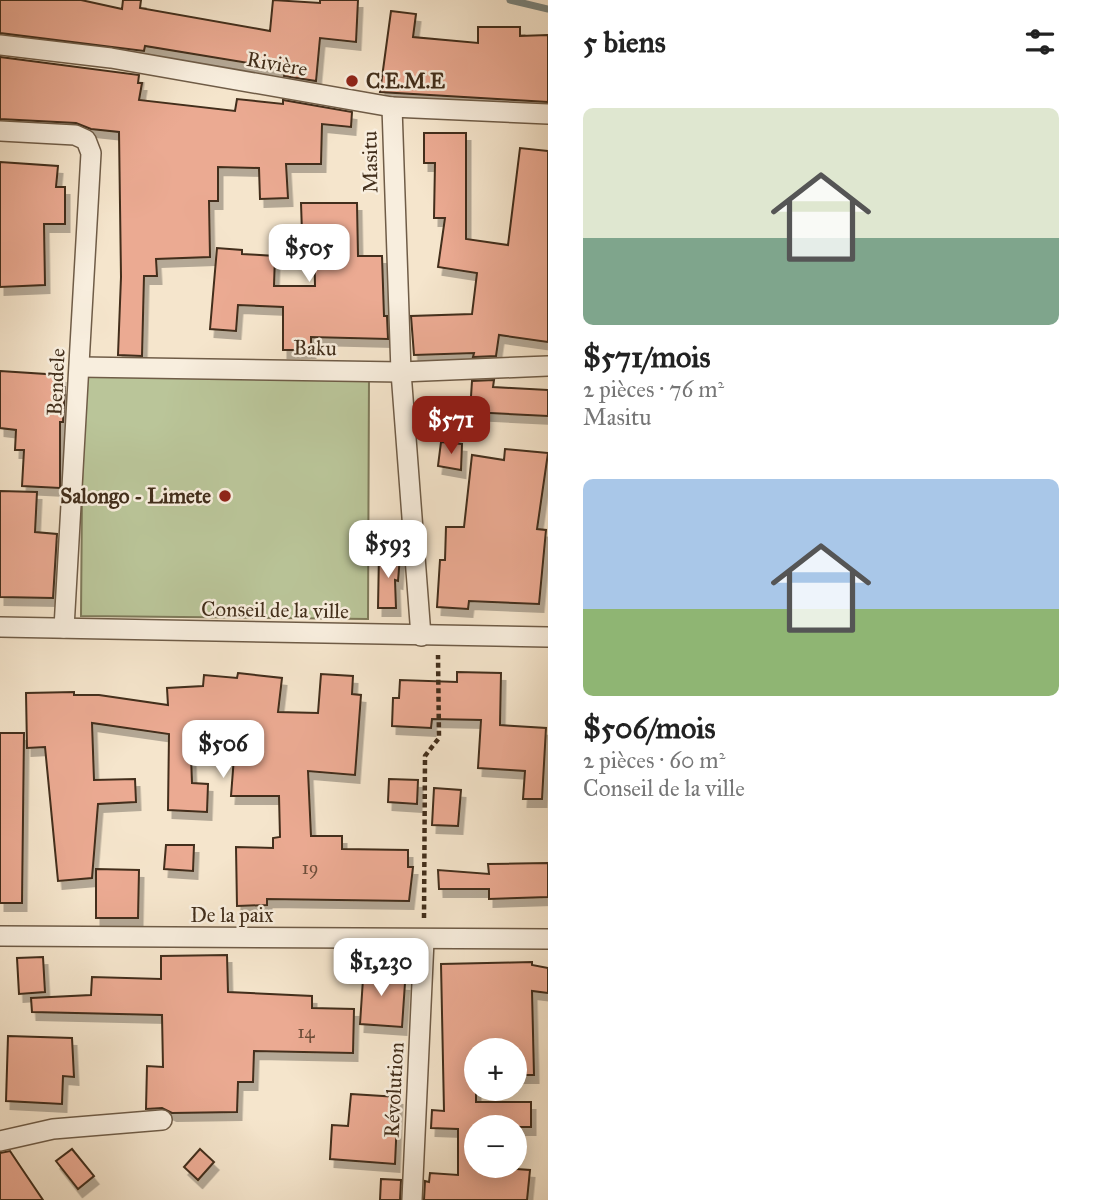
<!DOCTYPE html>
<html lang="fr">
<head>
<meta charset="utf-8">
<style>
	:root { --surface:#fff; --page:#f2f2f2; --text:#222; --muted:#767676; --accent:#8f2418 }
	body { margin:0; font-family:"IM FELL Great Primer",serif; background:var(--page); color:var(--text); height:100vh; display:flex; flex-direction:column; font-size:26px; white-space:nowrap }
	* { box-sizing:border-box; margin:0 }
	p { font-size:23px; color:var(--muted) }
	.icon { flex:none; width:38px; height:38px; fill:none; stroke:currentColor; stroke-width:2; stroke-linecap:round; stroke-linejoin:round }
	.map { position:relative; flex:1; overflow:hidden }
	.details { display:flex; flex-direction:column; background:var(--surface); width:546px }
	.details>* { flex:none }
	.controls { position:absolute; left:464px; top:1038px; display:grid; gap:14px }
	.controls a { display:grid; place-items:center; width:63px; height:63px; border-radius:50%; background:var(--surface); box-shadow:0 4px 18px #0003; font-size:35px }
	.price { position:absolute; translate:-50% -60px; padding:0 16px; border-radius:14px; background:#fff; color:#222; font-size:23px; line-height:46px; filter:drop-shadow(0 2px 4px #0008) }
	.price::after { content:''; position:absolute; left:50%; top:42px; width:21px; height:16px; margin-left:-10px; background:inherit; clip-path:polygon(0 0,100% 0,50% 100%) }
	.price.on { background:var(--accent); color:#fff }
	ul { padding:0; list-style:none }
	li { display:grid; align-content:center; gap:14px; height:371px; padding:0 35px }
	li span { display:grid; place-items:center; height:217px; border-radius:10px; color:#555 }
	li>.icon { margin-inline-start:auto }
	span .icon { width:126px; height:126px; fill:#fffc; stroke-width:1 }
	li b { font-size:30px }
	h2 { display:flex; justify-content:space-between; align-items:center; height:84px; padding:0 35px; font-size:30px }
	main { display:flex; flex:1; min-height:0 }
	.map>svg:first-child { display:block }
	.green { fill:#bac599; stroke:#7e7a5a; stroke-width:2 }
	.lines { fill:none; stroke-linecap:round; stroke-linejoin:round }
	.stream { stroke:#7a847e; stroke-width:7 }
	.building { fill:#ebaa92; stroke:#422e1b; stroke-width:2; filter:url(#shadow) }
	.street-casing { stroke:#6f5c47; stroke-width:22 }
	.path { stroke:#422e1b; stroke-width:4.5; stroke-dasharray:5 3.5; stroke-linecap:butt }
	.street { stroke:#f8eede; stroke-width:19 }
	.poi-dot { fill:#8f2418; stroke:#f8eede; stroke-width:2.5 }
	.labels { text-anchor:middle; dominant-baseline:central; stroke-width:5; stroke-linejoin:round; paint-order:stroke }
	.number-label { font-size:18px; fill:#6c4d39 }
	.street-label { font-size:21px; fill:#422e1b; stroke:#f8eede }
	.poi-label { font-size:21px; font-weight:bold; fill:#422e1b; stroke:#f8eede; text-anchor:start }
</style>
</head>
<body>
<main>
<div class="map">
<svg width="548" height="1200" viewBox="0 0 548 1200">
	<defs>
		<filter id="shadow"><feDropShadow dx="4.5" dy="8" stdDeviation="0" flood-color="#0004"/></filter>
	</defs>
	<rect width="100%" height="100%" fill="#f5e5cc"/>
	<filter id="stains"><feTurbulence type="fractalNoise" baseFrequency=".00286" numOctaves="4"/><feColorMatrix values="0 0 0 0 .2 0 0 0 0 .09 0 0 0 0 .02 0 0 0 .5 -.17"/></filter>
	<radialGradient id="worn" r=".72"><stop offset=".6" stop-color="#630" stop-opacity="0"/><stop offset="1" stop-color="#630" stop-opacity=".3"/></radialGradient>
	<polygon class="green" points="83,373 369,375 368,619 81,616"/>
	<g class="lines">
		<polyline class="stream" points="510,0 548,9"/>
	</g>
	<g class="building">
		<polygon points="0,0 81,0 122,9 123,0 141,0 140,8 270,31 273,0 320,3 320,0 358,0 356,42 320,38 316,81 284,76 285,69 145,46 144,51 0,33"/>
		<polygon points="391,11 416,14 413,37 478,43 478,27 520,27 520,36 548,35 548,102 380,92"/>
		<polygon points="0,57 139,75 138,83 142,83 139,100 235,111 237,99 283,104 283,100 352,112 351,127 322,124 321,164 286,164 288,198 260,199 259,168 218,167 218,201 209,201 210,257 156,259 157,276 144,276 142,356 118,355 121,277 119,132 91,129 76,123 0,119"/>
		<polygon points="424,133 466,133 466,239 508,245 520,148 548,151 548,342 499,335 496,356 473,357 474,353 414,355 411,316 472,314 477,273 438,267 445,218 434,218 435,163 424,163"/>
		<polygon points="0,162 58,166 56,187 65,187 65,224 44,224 45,285 0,287"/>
		<polygon points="301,203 357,203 358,256 382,256 384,316 387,316 388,339 311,337 311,350 283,350 283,307 238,305 236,331 210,329 217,248 242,250 242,254 275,256 274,286 315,286 314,233 302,233"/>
		<polygon points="0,371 61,375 59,387 65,387 63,422 60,422 60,488 22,486 24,450 15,450 16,430 0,428"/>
		<polygon points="494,380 493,387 548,390 548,416 470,412 472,381"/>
		<polygon points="441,442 462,444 461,470 438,466"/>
		<polygon points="505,449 548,453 537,529 546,530 539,604 469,601 468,609 437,607 440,560 445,560 446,527 464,527 472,455 504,460"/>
		<polygon points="0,491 37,492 35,532 57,534 53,598 0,597"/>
		<polygon points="379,553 400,556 398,581 395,580 396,608 378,608"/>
		<polygon points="457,672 501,673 500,725 546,728 542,799 523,799 525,771 478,768 481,720 432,719 431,728 392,726 393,698 399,698 400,680 457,682"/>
		<polygon points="238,673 282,678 278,712 318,713 321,674 353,676 352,694 361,695 355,775 308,771 311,836 342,836 342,849 408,850 408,867 413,867 409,901 267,899 267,905 237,906 236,847 273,848 273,838 280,837 279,796 231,796 236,731 190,727 192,783 208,784 207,812 168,810 169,734 92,723 94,780 135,779 136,802 98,804 92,878 58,881 45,747 27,748 26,693 74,692 74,695 99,695 168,705 167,688 203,686 204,675 237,678"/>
		<polygon points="0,733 24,733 22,903 0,903"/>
		<polygon points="389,779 418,780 417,804 388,802"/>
		<polygon points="434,788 461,790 458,826 432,825"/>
		<polygon points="166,845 194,845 193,871 164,869"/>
		<polygon points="548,863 548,897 489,899 489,889 439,889 438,870 489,874 488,864"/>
		<polygon points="96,869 139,870 138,918 96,918"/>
		<polygon points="227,955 228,992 312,996 312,1008 354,1009 353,1053 254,1051 253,1082 238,1082 237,1112 172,1113 162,1108 146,1109 147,1066 163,1067 162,1015 32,1012 31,998 91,995 92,977 161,979 161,956"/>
		<polygon points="43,957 45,992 19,994 17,958"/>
		<polygon points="532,962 532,965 548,968 548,993 532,991 534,1075 514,1075 514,1050 476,1050 476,1102 531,1102 531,1127 476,1127 476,1166 530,1170 527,1200 424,1200 425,1181 429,1182 430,1173 458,1175 458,1129 431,1128 432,1110 444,1111 441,964"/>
		<polygon points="364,964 391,966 390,982 405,983 402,1027 360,1024"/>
		<polygon points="8,1036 72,1038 74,1077 63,1076 62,1104 6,1101"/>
		<polygon points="351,1094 398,1097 395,1164 330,1159 332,1125 348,1126"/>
		<polygon points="72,1149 94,1176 78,1189 56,1161"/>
		<polygon points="200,1149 214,1162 198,1180 184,1167"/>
		<polygon points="10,1151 20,1166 43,1200 0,1200 0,1153"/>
		<polygon points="381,1179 401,1180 400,1200 380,1200"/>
	</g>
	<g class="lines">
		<defs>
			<g id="street">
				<polyline points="0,45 111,58 392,107 548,114"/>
				<polyline points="392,107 401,372 421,636"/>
				<polyline points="0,131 75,135 86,140 91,153 64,628"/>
				<polyline points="80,367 401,372 548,366"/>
				<polyline points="0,627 548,637"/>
				<polyline points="0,936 548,939"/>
				<polyline points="0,1141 53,1129 162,1120"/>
				<polyline points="412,1200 424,940"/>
			</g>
		</defs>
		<use href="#street" class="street-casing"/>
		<polyline class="path" points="424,918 425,756 439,738 438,655"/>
		<use href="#street" class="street"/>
	</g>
	<g class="poi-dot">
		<circle cx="352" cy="81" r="7"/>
		<circle cx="225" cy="496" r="7"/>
	</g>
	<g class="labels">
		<g class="number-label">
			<text x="310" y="868">19</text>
			<text x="306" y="1032">14</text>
		</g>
		<g class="street-label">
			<text transform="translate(277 64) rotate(10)">Rivière</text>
			<text transform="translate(370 162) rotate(-91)">Masitu</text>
			<text transform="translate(315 348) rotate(1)">Baku</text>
			<text transform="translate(56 382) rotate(-87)">Bendele</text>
			<text transform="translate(275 610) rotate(1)">Conseil de la ville</text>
			<text x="232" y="915">De la paix</text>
			<text transform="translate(394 1090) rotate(-87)">Révolution</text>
		</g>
		<g class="poi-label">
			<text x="366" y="81">C.E.M.E</text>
			<text x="211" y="496" text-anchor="end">Salongo - Limete</text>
		</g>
	</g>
	<rect width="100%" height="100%" filter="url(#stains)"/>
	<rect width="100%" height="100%" fill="url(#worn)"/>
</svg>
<div class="controls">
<a>+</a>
<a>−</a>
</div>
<b class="price" style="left:309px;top:284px">$505</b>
<b class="price on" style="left:451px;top:456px">$571</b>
<b class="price" style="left:388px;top:580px">$593</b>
<b class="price" style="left:223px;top:780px">$506</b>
<b class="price" style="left:381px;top:998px">$1,230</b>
</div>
<section class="details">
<h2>5 biens<svg class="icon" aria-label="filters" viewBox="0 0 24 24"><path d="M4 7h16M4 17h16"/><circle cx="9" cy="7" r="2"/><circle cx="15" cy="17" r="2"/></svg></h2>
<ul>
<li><span style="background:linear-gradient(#dfe7d0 60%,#7fa58c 0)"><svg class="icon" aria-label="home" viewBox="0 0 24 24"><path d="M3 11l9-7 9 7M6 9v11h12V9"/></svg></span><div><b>$571/mois</b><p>2 pièces · 76 m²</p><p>Masitu</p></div></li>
<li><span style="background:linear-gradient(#a9c7e8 60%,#8fb573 0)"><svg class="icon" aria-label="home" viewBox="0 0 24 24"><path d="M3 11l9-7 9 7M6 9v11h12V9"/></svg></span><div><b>$506/mois</b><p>2 pièces · 60 m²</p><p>Conseil de la ville</p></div></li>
</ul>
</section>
</main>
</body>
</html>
